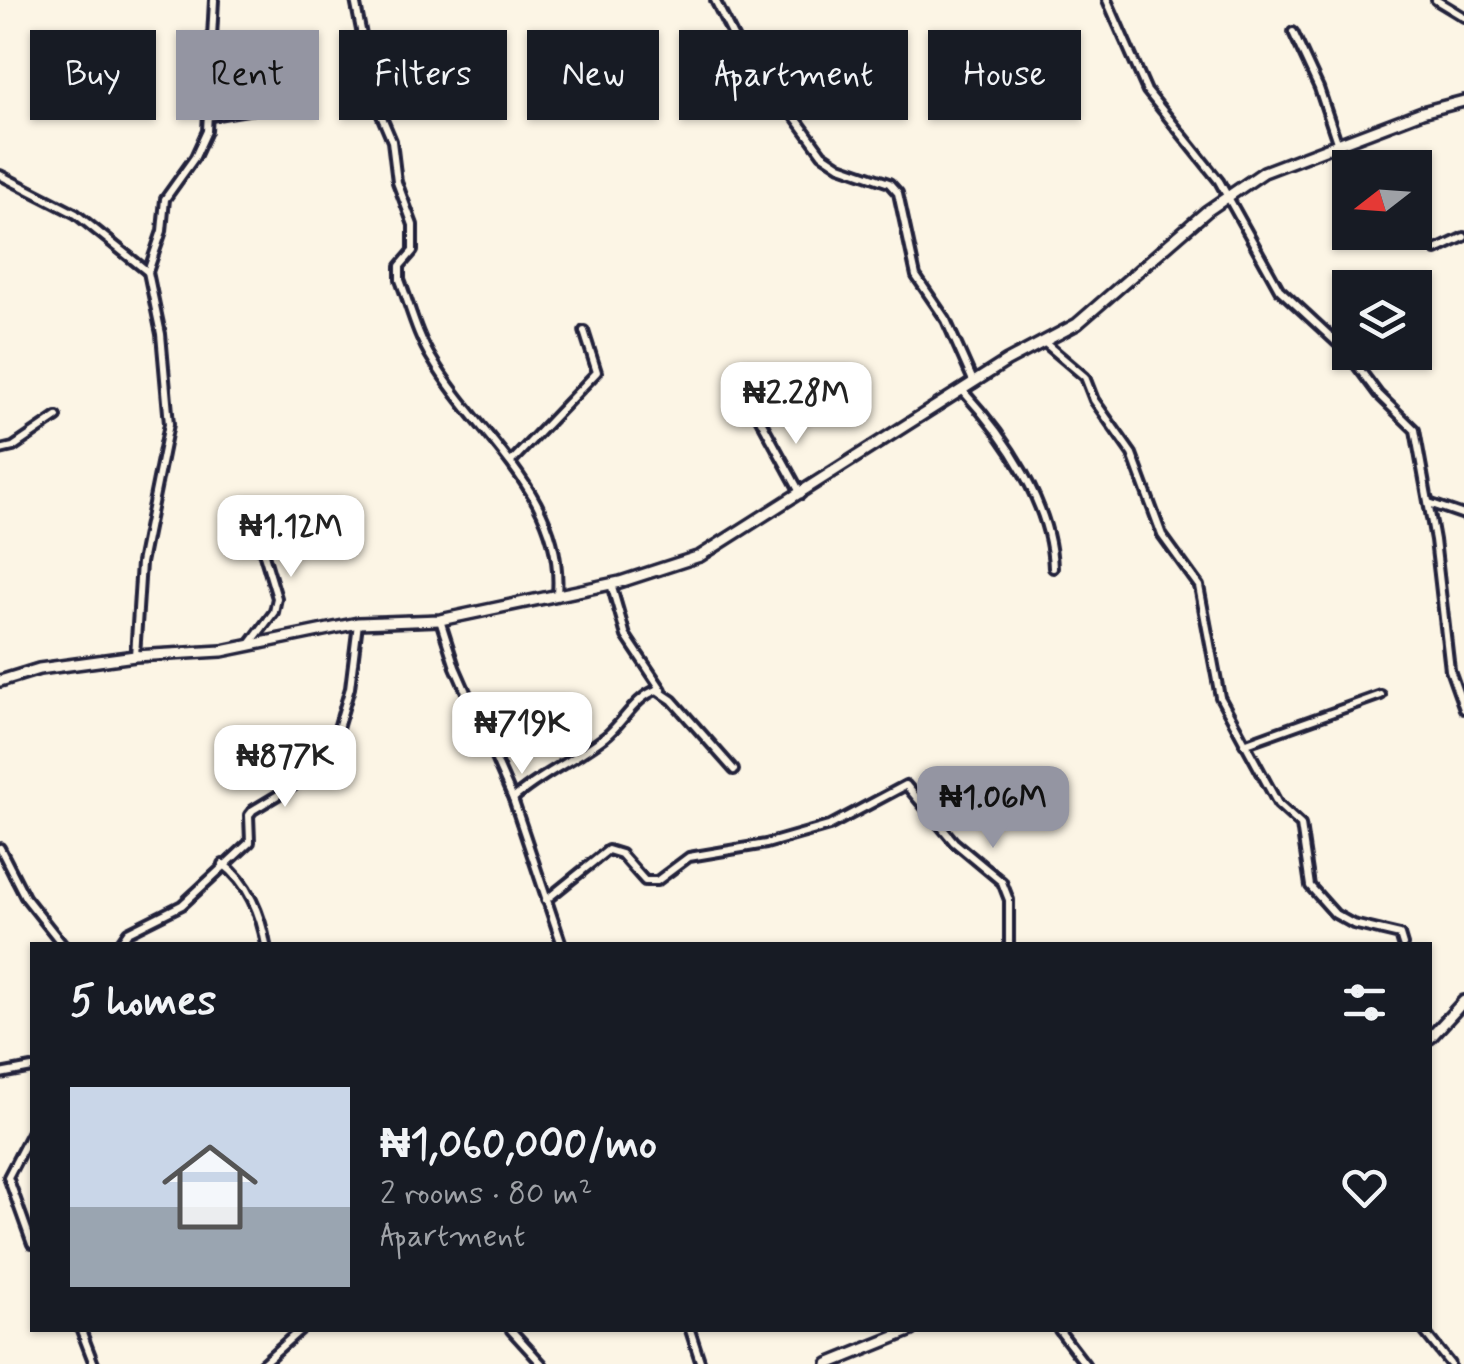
<!DOCTYPE html>
<html lang="en">
<head>
<meta charset="utf-8">
<style>
	:root { --surface:#171b24; --page:#20242c; --text:#f1f3f6; --muted:#9ea1a6; --accent:#9495a2 }
	body { margin:0; font-family:Mynerve,sans-serif; background:var(--page); color:var(--text); height:100vh; display:flex; flex-direction:column; font-size:38px; white-space:nowrap }
	* { box-sizing:border-box; margin:0 }
	p { font-size:32px; color:var(--muted) }
	.icon { flex:none; width:55px; height:55px; fill:none; stroke:currentColor; stroke-width:2; stroke-linecap:round; stroke-linejoin:round }
	.map { position:relative; flex:1; overflow:hidden }
	.details { position:absolute; left:30px; top:942px; width:1402px; height:390px; display:flex; flex-direction:column; background:var(--surface); border-radius:0px; box-shadow:0 2px 8px #0004 }
	.details>* { flex:none }
	.guide { position:absolute; left:30px; top:30px; width:1405px; height:90px; display:flex; gap:20px }
	.needle { width:65px; rotate:253deg }
	.buttons { position:absolute; left:1332px; top:150px; display:grid; gap:20px }
	.buttons a { display:grid; place-items:center; width:100px; height:100px; border-radius:0px; background:var(--surface); box-shadow:0 2px 8px #0004; font-size:50px }
	.price { position:absolute; translate:-50% -85px; padding:0 22px; border-radius:20px; background:#fff; color:#222; font-size:32px; line-height:65px; filter:drop-shadow(0 2px 5px #0008) }
	.price::after { content:''; position:absolute; left:50%; top:60px; width:30px; height:22px; margin-left:-15px; background:inherit; clip-path:polygon(0 0,100% 0,50% 100%) }
	.price.active { background:var(--accent); color:#111 }
	ul { padding:0; list-style:none }
	li { display:flex; align-items:center; gap:30px; height:250px; padding:0 40px }
	li span { display:grid; place-items:center; flex:none; width:280px; height:200px; border-radius:0px; color:#555 }
	li>.icon { margin-inline-start:auto }
	span .icon { width:120px; height:120px; fill:#fffc; stroke-width:1 }
	li b { font-size:42px }
	h2 { display:flex; justify-content:space-between; align-items:center; height:120px; padding:0 40px; font-size:42px }
	.pill { padding:0 35px; border-radius:0px; background:var(--surface); box-shadow:0 2px 8px #0004; font-size:35px; line-height:90px }
	.pill.active { background:var(--accent); color:#111 }
	.map>svg:first-child { display:block }
	.lines { fill:none; stroke-linecap:round; stroke-linejoin:round }
	.street-casing { stroke:#22223b; stroke-width:14 }
	.secondary-casing { stroke:#22223b; stroke-width:16 }
	.street { stroke:#fcf5e5; stroke-width:6 }
	.secondary { stroke:#fcf5e5; stroke-width:9 }
</style>
</head>
<body>
<div class="map">
<svg width="1464" height="1364" viewBox="0 0 1464 1364">
	<rect width="100%" height="100%" fill="#fcf5e5"/>
	<filter id="ink" filterUnits="userSpaceOnUse"><feTurbulence type="fractalNoise" baseFrequency=".01" numOctaves="2"/><feDisplacementMap in="SourceGraphic" scale="20" xChannelSelector="R" yChannelSelector="G"/><feConvolveMatrix kernelMatrix="1 2 1 2 8 2 1 2 1" color-interpolation-filters="sRGB"/></filter>
	<g filter="url(#ink)">
		<g class="lines">
			<defs>
				<g id="street">
					<path d="M 355,0 L 375,101 L 392,141 L 397,182 L 413,225 L 413,251 L 400,266 L 400,280 C 410,306 417,335 432,359 C 477,436 565,495 557,594"/>
					<polyline points="715,0 750,70 787,106 822,154 840,166 889,183 898,193 916,276 946,320 974,383"/>
					<polyline points="1107,0 1147,91 1219,181 1279,289 1346,351 1378,394 1415,430 1435,540 1450,670 1464,709"/>
					<polyline points="1436,0 1464,17"/>
					<polyline points="1293,32 1319,88 1338,145"/>
					<polyline points="211,116 273,106"/>
					<polyline points="0,175 76,214 148,272"/>
					<polyline points="1436,250 1464,237"/>
					<polyline points="1045,343 1085,377 1094,400 1132,454 1162,535 1199,586 1220,697 1278,804 1301,825 1310,886 1335,914 1353,924 1400,935 1403,945"/>
					<path d="M 963,391 C 1005,437 1051,504 1053,568"/>
					<polyline points="759,417 801,494"/>
					<polyline points="0,450 13,447 57,417"/>
					<polyline points="511,462 597,372 584,331"/>
					<polyline points="1429,503 1464,515"/>
					<polyline points="249,504 277,598 274,612 250,644"/>
					<polyline points="611,584 626,636 662,690"/>
					<polyline points="440,620 455,667 513,799 562,945"/>
					<polyline points="135,656 141,563 169,424 161,334 148,272 162,231 165,199 195,157 207,131 214,0"/>
					<polyline points="1244,744 1381,695"/>
					<path d="M 513,799 C 541,774 575,760 605,737 C 622,724 636,696 657,690 L 672,700 L 734,770"/>
					<polyline points="0,848 25,897 63,945"/>
					<path d="M 223,864 C 248,882 261,915 266,945"/>
					<polyline points="546,900 608,850 621,854 645,881 657,881 689,857 766,844 829,826 906,785 954,842 1002,882 1009,900 1009,945"/>
					<polyline points="119,945 128,932 182,905 250,842 249,815 253,810 293,786 331,752 350,688 358,623"/>
					<polyline points="0,1074 32,1068"/>
					<polyline points="32,1131 8,1177 32,1244"/>
					<polyline points="81,1330 94,1364"/>
					<polyline points="511,1330 542,1364"/>
					<polyline points="690,1330 701,1364"/>
					<polyline points="1059,1330 1085,1364"/>
					<polyline points="1423,1330 1450,1364"/>
					<polyline points="262,1364 300,1330"/>
				</g>
				<g id="secondary">
					<polyline points="0,681 39,669 135,656 222,651 358,623 440,620 620,582 700,556 1007,361 1077,324 1207,211 1264,172 1422,112 1464,101"/>
					<polyline points="1430,1038 1464,1001"/>
					<polyline points="828,1364 912,1330"/>
				</g>
			</defs>
			<use href="#street" class="street-casing"/>
			<use href="#secondary" class="secondary-casing"/>
			<use href="#street" class="street"/>
			<use href="#secondary" class="secondary"/>
		</g>
	</g>
</svg>
<div class="buttons">
<a><svg class="needle" viewBox="-14 -14 28 28"><path d="M0-13l5 13h-10z" fill="#e53935"/><path d="M0 13l5-13h-10z" fill="#9ea1a6"/></svg></a>
<a><svg class="icon" aria-label="layers" viewBox="0 0 24 24"><path d="M12 4l9 5-9 5-9-5zM3 14l9 5 9-5"/></svg></a>
</div>
<b class="price" style="left:796px;top:447px">₦2.28M</b>
<b class="price" style="left:291px;top:580px">₦1.12M</b>
<b class="price" style="left:522px;top:777px">₦719K</b>
<b class="price" style="left:285px;top:810px">₦877K</b>
<b class="price active" style="left:993px;top:851px">₦1.06M</b>
<div class="guide">
<a class="pill">Buy</a>
<a class="pill active">Rent</a>
<a class="pill">Filters</a>
<a class="pill">New</a>
<a class="pill">Apartment</a>
<a class="pill">House</a>
</div>
<section class="details">
<h2>5 homes<svg class="icon" aria-label="filters" viewBox="0 0 24 24"><path d="M4 7h16M4 17h16"/><circle cx="9" cy="7" r="2"/><circle cx="15" cy="17" r="2"/></svg></h2>
<ul>
<li><span style="background:linear-gradient(#c9d6e8 60%,#9aa5b1 0)"><svg class="icon" aria-label="home" viewBox="0 0 24 24"><path d="M3 11l9-7 9 7M6 9v11h12V9"/></svg></span><div><b>₦1,060,000/mo</b><p>2 rooms · 80 m²</p><p>Apartment</p></div><svg class="icon" aria-label="heart" viewBox="0 0 24 24"><path d="M12 20l-8-8c-3-5 5-10 8-4 3-6 11-1 8 4z"/></svg></li>
</ul>
</section>
</div>
</body>
</html>
